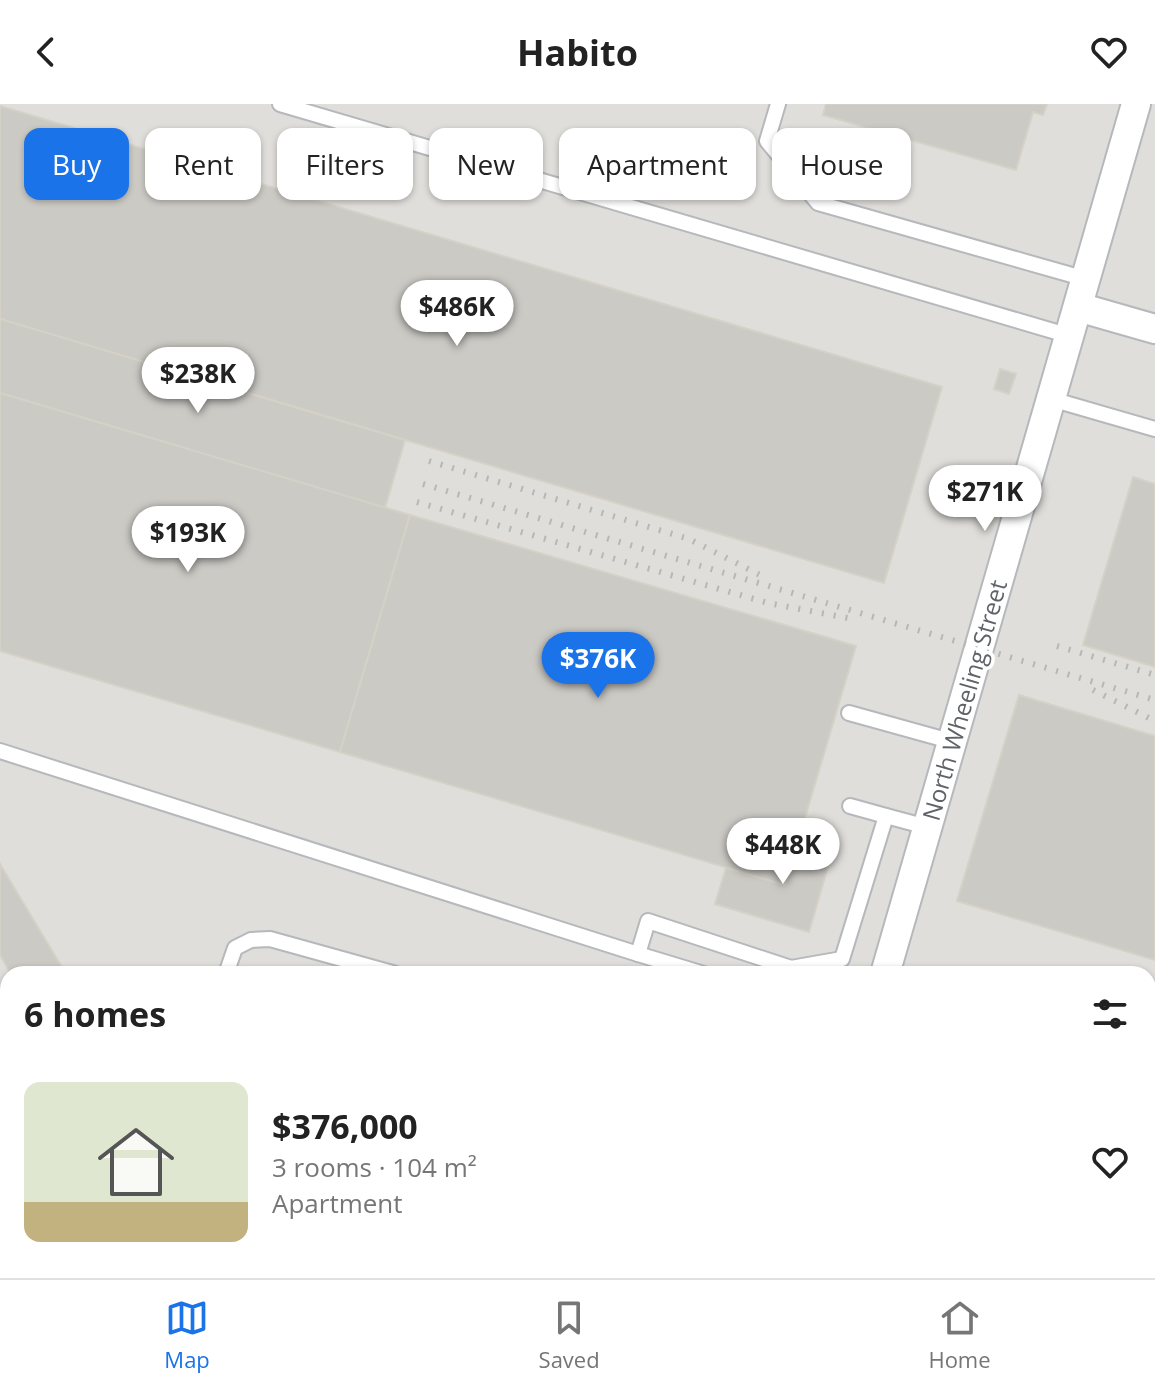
<!DOCTYPE html>
<html lang="en">
<head>
<meta charset="utf-8">
<style>
	:root { --surface:#fff; --page:#f6f6f6; --text:#222; --muted:#767676; --line:#e0e0e0; --accent:#1a73e8 }
	body { margin:0; font-family:"Open Sans",sans-serif; background:var(--page); color:var(--text); height:100vh; display:flex; flex-direction:column; font-size:30px; white-space:nowrap }
	* { box-sizing:border-box; margin:0 }
	p { font-size:26px; color:var(--muted) }
	.icon { flex:none; width:44px; height:44px; fill:none; stroke:currentColor; stroke-width:2; stroke-linecap:round; stroke-linejoin:round }
	.map { position:relative; flex:1; overflow:hidden }
	.panel { position:absolute; left:0px; top:862px; width:1156px; height:312px; display:flex; flex-direction:column; background:var(--surface); border-radius:24px 24px 0 0; box-shadow:0 2px 6px #0004 }
	.panel>* { flex:none }
	.banner { position:absolute; left:24px; top:24px; width:1108px; height:72px; display:flex; gap:16px }
	.price { position:absolute; translate:-50% -68px; padding:0 18px; border-radius:28px; background:#fff; color:#222; font-size:26px; line-height:52px; filter:drop-shadow(0 2px 4px #0008) }
	.price::after { content:''; position:absolute; left:50%; top:48px; width:24px; height:18px; margin-left:-12px; background:inherit; clip-path:polygon(0 0,100% 0,50% 100%) }
	.price.active { background:var(--accent); color:#fff }
	ul { padding:0; list-style:none }
	li { display:flex; align-items:center; gap:24px; height:200px; padding:0 24px }
	li span { display:grid; place-items:center; flex:none; width:224px; height:160px; border-radius:16px; color:#555 }
	li>.icon { margin-inline-start:auto }
	span .icon { width:96px; height:96px; fill:#fffc; stroke-width:1 }
	li b { font-size:34px }
	h2 { display:flex; justify-content:space-between; align-items:center; height:96px; padding:0 24px; font-size:34px }
	.pill { padding:0 28px; border-radius:16px; background:var(--surface); box-shadow:0 2px 6px #0004; font-size:28px; line-height:72px }
	.pill.active { background:var(--accent); color:#fff }
	header { display:flex; justify-content:space-between; align-items:center; height:104px; padding:0 24px; background:var(--surface); font-size:36px; font-weight:700 }
	.tab-bar { display:flex; justify-content:space-around; align-items:center; height:112px; border-top:2px solid var(--line); background:var(--surface); font-size:22px; color:var(--muted) }
	.tab-bar a { display:grid; justify-items:center; gap:4px }
	.tab-bar .active { color:var(--accent) }
	.map>svg:first-child { display:block }
	.industrial { fill:#e0deda }
	.green { fill:#c5e8c5 }
	.building { fill:#cccac5; stroke:#d6d1c6; stroke-width:2 }
	.lines { fill:none; stroke-linecap:round; stroke-linejoin:round }
	.lane-casing { stroke:#b5b8bc; stroke-width:18 }
	.street-casing { stroke:#b5b8bc; stroke-width:32 }
	.lane { stroke:#fff; stroke-width:14 }
	.street { stroke:#fff; stroke-width:28 }
	.rail { stroke:#b6b7b8; stroke-width:6; stroke-dasharray:2 10; stroke-linecap:butt }
	.labels { text-anchor:middle; dominant-baseline:central; stroke-width:7; stroke-linejoin:round; paint-order:stroke }
	.street-label { font-size:24px; fill:#5f6368; stroke:#fff }
</style>
</head>
<body>
<header><svg class="icon" aria-label="back" viewBox="0 0 24 24"><path d="M15 5l-7 7 7 7"/></svg>Habito<svg class="icon" aria-label="heart" viewBox="0 0 24 24"><path d="M12 20l-8-8c-3-5 5-10 8-4 3-6 11-1 8 4z"/></svg></header>
<div class="map">
<svg width="1155" height="1174" viewBox="0 0 1155 1174">
	<rect width="100%" height="100%" fill="#f1efe8"/>
	<polygon class="industrial" points="0,0 1155,0 1155,1174 226,1174 216,1166 1148,1166 1148,870 8,870 8,913 0,903"/>
	<polygon class="green" points="0,903 8,913 8,1166 216,1166 226,1174 0,1172"/>
	<g class="building">
		<polygon points="826,0 1047,0 1043,11 1033,8 1016,66 823,11"/>
		<polygon points="0,2 942,283 884,479 0,215"/>
		<polygon points="866,41 884,46 877,71 859,66"/>
		<polygon points="0,215 405,336 385,404 0,289"/>
		<polygon points="1000,265 1016,270 1009,290 994,285"/>
		<polygon points="0,289 410,411 340,648 0,547"/>
		<polygon points="1133,373 1155,380 1155,563 1083,541"/>
		<polygon points="410,411 856,542 785,781 340,648"/>
		<polygon points="1019,591 1155,632 1155,856 957,797"/>
		<polygon points="801,725 836,735 809,828 715,800 726,764 785,781"/>
		<polygon points="0,760 66,870 11,870 0,851"/>
		<polygon points="262,863 286,870 260,870"/>
		<polygon points="1148,1149 1155,1151 1155,1174 870,1174 873,1166 1148,1166"/>
	</g>
	<g class="lines">
		<defs>
			<g id="lane">
				<polyline points="280,0 1070,232"/>
				<polyline points="778,0 767,37 818,99 1086,175"/>
				<polyline points="1051,295 1155,325"/>
				<polyline points="849,609 950,637"/>
				<polyline points="0,647 638,850"/>
				<polyline points="850,702 886,712"/>
				<polyline points="226,870 235,844 251,836 270,835 396,870"/>
				<polyline points="704,870 638,850 648,817 791,864"/>
				<polyline points="789,870 791,864 842,855 886,712 927,723"/>
				<polyline points="1148,938 1155,940"/>
				<polyline points="1148,1087 1155,1089"/>
				<polyline points="567,1166 591,1174"/>
				<polyline points="775,1174 778,1166"/>
			</g>
			<g id="street">
				<polyline points="1078,203 1155,225"/>
				<polyline points="885,870 1136,0"/>
				<polyline points="1148,1013 1155,1015"/>
			</g>
		</defs>
		<use href="#lane" class="lane-casing"/>
		<use href="#street" class="street-casing"/>
		<use href="#lane" class="lane"/>
		<use href="#street" class="street"/>
		<g class="rail">
			<polyline points="429,357 689,435 762,472"/>
			<polyline points="423,380 1155,596"/>
			<polyline points="417,398 768,499 853,515"/>
			<polyline points="1057,542 1155,571"/>
			<polyline points="1093,586 1155,617"/>
			<polyline points="304,1166 330,1174"/>
			<polyline points="483,1166 503,1174"/>
		</g>
	</g>
	<g class="labels">
		<g class="street-label">
			<text transform="translate(964 596) rotate(-74)">North Wheeling Street</text>
		</g>
	</g>
</svg>
<b class="price" style="left:457px;top:244px">$486K</b>
<b class="price" style="left:198px;top:311px">$238K</b>
<b class="price" style="left:985px;top:429px">$271K</b>
<b class="price" style="left:188px;top:470px">$193K</b>
<b class="price active" style="left:598px;top:596px">$376K</b>
<b class="price" style="left:783px;top:782px">$448K</b>
<div class="banner">
<a class="pill active">Buy</a>
<a class="pill">Rent</a>
<a class="pill">Filters</a>
<a class="pill">New</a>
<a class="pill">Apartment</a>
<a class="pill">House</a>
</div>
<section class="panel">
<h2>6 homes<svg class="icon" aria-label="filters" viewBox="0 0 24 24"><path d="M4 7h16M4 17h16"/><circle cx="9" cy="7" r="2"/><circle cx="15" cy="17" r="2"/></svg></h2>
<ul>
<li><span style="background:linear-gradient(#dfe7d0 75%,#c2b280 0)"><svg class="icon" aria-label="home" viewBox="0 0 24 24"><path d="M3 11l9-7 9 7M6 9v11h12V9"/></svg></span><div><b>$376,000</b><p>3 rooms · 104 m²</p><p>Apartment</p></div><svg class="icon" aria-label="heart" viewBox="0 0 24 24"><path d="M12 20l-8-8c-3-5 5-10 8-4 3-6 11-1 8 4z"/></svg></li>
</ul>
</section>
</div>
<nav class="tab-bar">
<a class="active"><svg class="icon" aria-label="map" viewBox="0 0 24 24"><path d="M3 6l6-2 6 2 6-2v14l-6 2-6-2-6 2zM9 4v14M15 6v14"/></svg>Map</a>
<a><svg class="icon" aria-label="saved" viewBox="0 0 24 24"><path d="M7 4h10v16l-5-4-5 4z"/></svg>Saved</a>
<a><svg class="icon" aria-label="home" viewBox="0 0 24 24"><path d="M3 11l9-7 9 7M6 9v11h12V9"/></svg>Home</a>
</nav>
</body>
</html>
